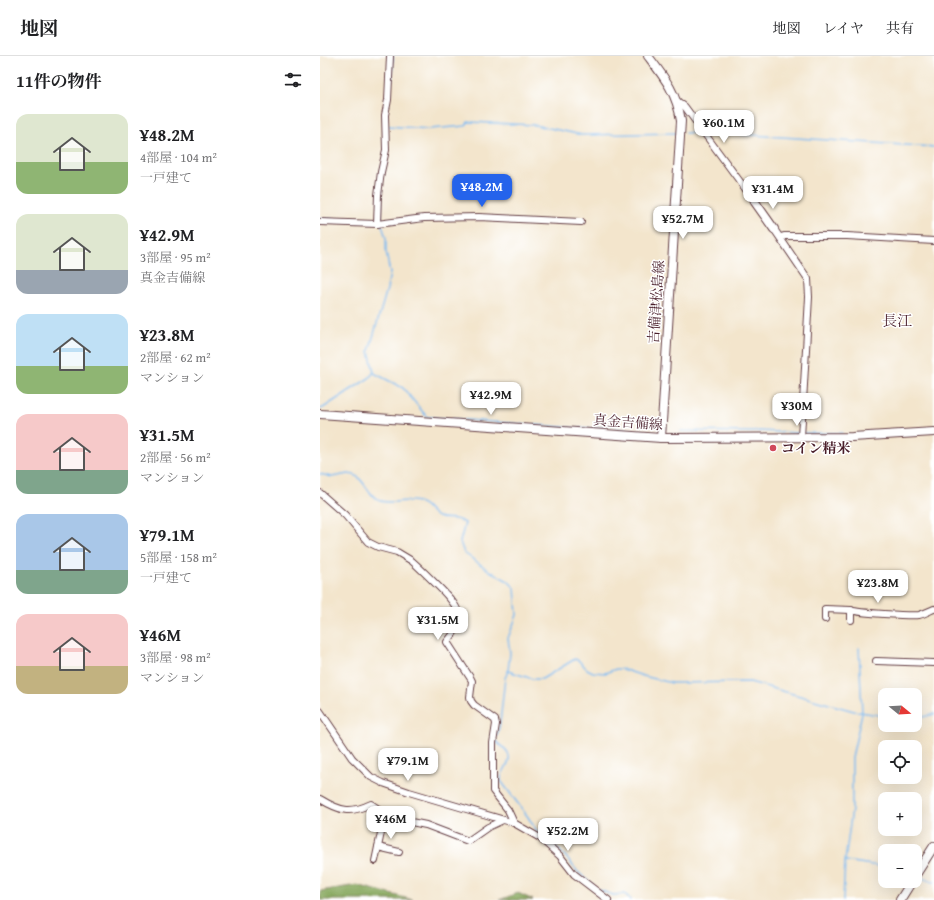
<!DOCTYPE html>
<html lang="ja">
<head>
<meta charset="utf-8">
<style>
	:root { --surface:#fff; --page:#f6f6f6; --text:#202124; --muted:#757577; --line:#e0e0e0; --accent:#2563eb }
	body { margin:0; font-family:"Gentium Book Plus","Noto Serif JP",serif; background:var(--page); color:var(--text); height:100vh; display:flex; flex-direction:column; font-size:15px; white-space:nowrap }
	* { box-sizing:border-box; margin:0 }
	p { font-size:13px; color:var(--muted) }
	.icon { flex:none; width:22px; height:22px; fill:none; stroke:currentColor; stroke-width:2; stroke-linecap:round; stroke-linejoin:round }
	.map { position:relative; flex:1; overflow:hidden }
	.drawer { display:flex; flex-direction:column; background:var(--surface); width:320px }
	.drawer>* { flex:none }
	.needle { width:26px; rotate:108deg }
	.controls { position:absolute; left:558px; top:632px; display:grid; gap:8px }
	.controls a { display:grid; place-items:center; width:44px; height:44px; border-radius:8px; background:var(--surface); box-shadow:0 4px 16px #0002; font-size:20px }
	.price { position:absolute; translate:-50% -34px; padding:0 9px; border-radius:8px; background:#fff; color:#222; font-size:13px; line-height:26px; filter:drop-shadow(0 1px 2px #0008) }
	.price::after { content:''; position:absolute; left:50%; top:24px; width:12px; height:9px; margin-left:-6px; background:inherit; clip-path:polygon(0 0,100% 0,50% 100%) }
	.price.current { background:var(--accent); color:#fff }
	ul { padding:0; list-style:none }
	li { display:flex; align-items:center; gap:12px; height:100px; padding:0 16px }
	li span { display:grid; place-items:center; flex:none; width:112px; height:80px; border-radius:12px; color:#555 }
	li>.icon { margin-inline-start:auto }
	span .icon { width:48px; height:48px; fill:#fffc; stroke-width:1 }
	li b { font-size:17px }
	h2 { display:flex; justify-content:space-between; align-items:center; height:48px; padding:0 16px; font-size:17px }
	header { display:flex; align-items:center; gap:24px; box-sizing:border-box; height:56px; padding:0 20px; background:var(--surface); border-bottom:1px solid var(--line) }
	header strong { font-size:19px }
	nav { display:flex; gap:22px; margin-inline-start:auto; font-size:14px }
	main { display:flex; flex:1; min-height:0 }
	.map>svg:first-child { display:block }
	.forest { fill:#84a65a; stroke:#676242 }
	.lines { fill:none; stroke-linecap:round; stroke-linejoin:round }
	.stream { stroke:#7ebbf1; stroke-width:1.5 }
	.street-casing { stroke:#633d43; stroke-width:8 }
	.secondary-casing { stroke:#633d43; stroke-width:10 }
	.street { stroke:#fff; stroke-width:6 }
	.secondary { stroke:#fff; stroke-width:8 }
	.poi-dot { fill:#d1495b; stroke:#fff; stroke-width:1.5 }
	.labels { text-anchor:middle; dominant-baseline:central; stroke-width:3; stroke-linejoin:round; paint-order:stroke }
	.street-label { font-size:14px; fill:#4a1f2b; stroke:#fff }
	.poi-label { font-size:14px; font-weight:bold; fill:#4a1f2b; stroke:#fff; text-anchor:start }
	.neighbourhood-label { font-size:15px; fill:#4a1f2b; stroke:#fff }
</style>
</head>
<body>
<header>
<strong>地図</strong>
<nav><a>地図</a><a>レイヤ</a><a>共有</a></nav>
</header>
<main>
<section class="drawer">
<h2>11件の物件<svg class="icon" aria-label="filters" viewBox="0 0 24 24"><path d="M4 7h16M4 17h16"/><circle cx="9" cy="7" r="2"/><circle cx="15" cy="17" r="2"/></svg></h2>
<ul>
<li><span style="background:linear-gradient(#dfe7d0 60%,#8fb573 0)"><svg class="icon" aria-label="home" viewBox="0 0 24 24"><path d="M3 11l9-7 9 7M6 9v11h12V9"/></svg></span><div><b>¥48.2M</b><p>4部屋 · 104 m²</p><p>一戸建て</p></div></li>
<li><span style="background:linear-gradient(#dfe7d0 70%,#9aa5b1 0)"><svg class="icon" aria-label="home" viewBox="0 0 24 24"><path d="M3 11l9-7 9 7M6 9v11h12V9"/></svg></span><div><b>¥42.9M</b><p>3部屋 · 95 m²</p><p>真金吉備線</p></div></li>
<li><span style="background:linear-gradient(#bfe0f5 65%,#8fb573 0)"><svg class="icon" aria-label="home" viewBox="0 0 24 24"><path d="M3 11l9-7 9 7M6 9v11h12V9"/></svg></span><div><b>¥23.8M</b><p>2部屋 · 62 m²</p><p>マンション</p></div></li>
<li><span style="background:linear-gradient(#f6c9c9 70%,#7fa58c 0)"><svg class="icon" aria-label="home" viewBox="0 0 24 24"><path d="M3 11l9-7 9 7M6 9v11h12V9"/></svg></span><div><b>¥31.5M</b><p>2部屋 · 56 m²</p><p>マンション</p></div></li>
<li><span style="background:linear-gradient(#a9c7e8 70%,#7fa58c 0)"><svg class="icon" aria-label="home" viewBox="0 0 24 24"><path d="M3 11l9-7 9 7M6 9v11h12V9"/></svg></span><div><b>¥79.1M</b><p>5部屋 · 158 m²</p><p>一戸建て</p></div></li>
<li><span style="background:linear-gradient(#f6c9c9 65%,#c2b280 0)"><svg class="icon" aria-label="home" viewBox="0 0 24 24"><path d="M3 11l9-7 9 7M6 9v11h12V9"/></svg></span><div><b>¥46M</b><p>3部屋 · 98 m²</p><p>マンション</p></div></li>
</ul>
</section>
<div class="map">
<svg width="614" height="844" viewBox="0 0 614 844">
	<rect width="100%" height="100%" fill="#fff"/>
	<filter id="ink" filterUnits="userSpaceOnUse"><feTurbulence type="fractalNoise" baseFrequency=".025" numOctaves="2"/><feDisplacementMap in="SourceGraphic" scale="8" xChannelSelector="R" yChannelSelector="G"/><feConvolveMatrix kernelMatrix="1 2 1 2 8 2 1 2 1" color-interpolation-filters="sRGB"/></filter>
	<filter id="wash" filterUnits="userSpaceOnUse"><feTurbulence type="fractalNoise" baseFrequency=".012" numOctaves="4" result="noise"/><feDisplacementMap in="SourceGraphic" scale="16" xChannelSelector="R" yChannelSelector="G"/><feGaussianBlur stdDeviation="0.9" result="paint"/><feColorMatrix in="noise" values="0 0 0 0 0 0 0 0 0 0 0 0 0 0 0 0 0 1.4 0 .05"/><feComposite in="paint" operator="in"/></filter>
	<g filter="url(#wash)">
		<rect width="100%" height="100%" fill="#f3e5cc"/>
		<g class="forest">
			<polygon points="37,829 93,844 0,844 0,835"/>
			<polygon points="198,837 213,844 179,844"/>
		</g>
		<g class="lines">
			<g class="stream">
				<polyline points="72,24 73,0"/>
				<polyline points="68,70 109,73 146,70 148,66 215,69 262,79 357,77"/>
				<polyline points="386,76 614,91"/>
				<polyline points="365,77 381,76"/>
				<polyline points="0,163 13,163"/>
				<polyline points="61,165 62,133"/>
				<polyline points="54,317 83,332 107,361 269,373 288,370 306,374 326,375"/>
				<polyline points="0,353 3,352 49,322 54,316 49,295 67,233 70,217 66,196 66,182 62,169"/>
				<polyline points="361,375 433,376 439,375 479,377"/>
				<polyline points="482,377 522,377"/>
				<path d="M 0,418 L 12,421 L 28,418 L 35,419 C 45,425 48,438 58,444 C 69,449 81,444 92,445 C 108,446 109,457 118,461 C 128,465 132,459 145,467 L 140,486 L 144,497 L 170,515 L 188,525 L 195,532 L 197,559 L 188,582 L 190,597 L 188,615 L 213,623 L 222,623 L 255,603 L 259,605 L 267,613 L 273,616 L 285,617 L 296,613 L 302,613 L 323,620 L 352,627 L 430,626 L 534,655 L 565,660"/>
				<polyline points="595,663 614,658"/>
				<polyline points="177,680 180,667 185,622 188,615"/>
				<path d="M 176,685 C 179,691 186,691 188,697 C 193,708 180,714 181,725 L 208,761 L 216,774 L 228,783 L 246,801 L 257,815 L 273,829"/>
				<polyline points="526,805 565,811"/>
				<polyline points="599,821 614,826"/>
				<polyline points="279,834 293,839 305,838 311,844"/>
				<polyline points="523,844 525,805 532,753 532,701 542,657 539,592"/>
			</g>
		</g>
	</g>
	<g filter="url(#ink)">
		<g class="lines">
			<defs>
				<g id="street">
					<polyline points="357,45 365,51 435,146"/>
					<polyline points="0,166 57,168 104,162 159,161 261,166"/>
					<polyline points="57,168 58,139 61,116 66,94 65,59 68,44 70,0"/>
					<polyline points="454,173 488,223 489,241 481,381"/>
					<polyline points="461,181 464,180 527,180 614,185"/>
					<path d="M 0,437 L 25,459 L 48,486 L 58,491 L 77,496 L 92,505 C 101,513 110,522 119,531 C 139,551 148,562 127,586 L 151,623 L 152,625 L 150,641 L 151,645 L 154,649 L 175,664 L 176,668 L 173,687 L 173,735 L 188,754 L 194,767"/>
					<path d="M 505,563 L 505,553 L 531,554 C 536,557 591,560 599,559 C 604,558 609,555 614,553"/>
					<polyline points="531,564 531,554"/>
					<polyline points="556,605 614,607"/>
					<polyline points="0,655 32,702 51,721 63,727 89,736 194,767 220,782 240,800 254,818 288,844"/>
					<path d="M 0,743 C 20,755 30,758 51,748 L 69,760 L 86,765 L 106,769 L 148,785 L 168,771 L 183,764"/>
					<polyline points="58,791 79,796"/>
					<polyline points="55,805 65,758"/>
				</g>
				<g id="secondary">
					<path d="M 328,0 C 344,21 357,37 361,65 L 341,382"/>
					<polyline points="435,146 454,173"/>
					<polyline points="0,358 341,382 532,381 614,376"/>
					<polyline points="595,820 614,790"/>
					<polyline points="580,844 592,825"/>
				</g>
			</defs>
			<use href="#street" class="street-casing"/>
			<use href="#secondary" class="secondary-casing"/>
			<use href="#street" class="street"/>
			<use href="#secondary" class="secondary"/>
		</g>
	</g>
	<circle class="poi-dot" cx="453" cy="392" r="4"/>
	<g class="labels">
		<g class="street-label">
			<text transform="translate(336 246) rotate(-86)">吉備津松島線</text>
			<text transform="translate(308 366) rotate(4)">真金吉備線</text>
		</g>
		<g class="poi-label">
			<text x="461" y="392">コイン精米</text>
		</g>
		<g class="neighbourhood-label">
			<text x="577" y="264">長江</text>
		</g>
	</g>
</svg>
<div class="controls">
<a><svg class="needle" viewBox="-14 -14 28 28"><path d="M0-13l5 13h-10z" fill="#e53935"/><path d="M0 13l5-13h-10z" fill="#757577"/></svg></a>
<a><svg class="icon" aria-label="locate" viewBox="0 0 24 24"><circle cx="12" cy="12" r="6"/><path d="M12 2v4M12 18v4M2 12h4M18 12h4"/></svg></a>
<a>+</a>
<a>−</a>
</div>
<b class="price" style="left:404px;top:88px">¥60.1M</b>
<b class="price current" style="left:162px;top:152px">¥48.2M</b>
<b class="price" style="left:453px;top:154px">¥31.4M</b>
<b class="price" style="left:363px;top:184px">¥52.7M</b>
<b class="price" style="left:171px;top:360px">¥42.9M</b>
<b class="price" style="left:477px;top:371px">¥30M</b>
<b class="price" style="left:558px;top:548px">¥23.8M</b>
<b class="price" style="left:118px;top:585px">¥31.5M</b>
<b class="price" style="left:88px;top:726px">¥79.1M</b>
<b class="price" style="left:71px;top:784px">¥46M</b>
<b class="price" style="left:248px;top:796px">¥52.2M</b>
</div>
</main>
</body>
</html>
